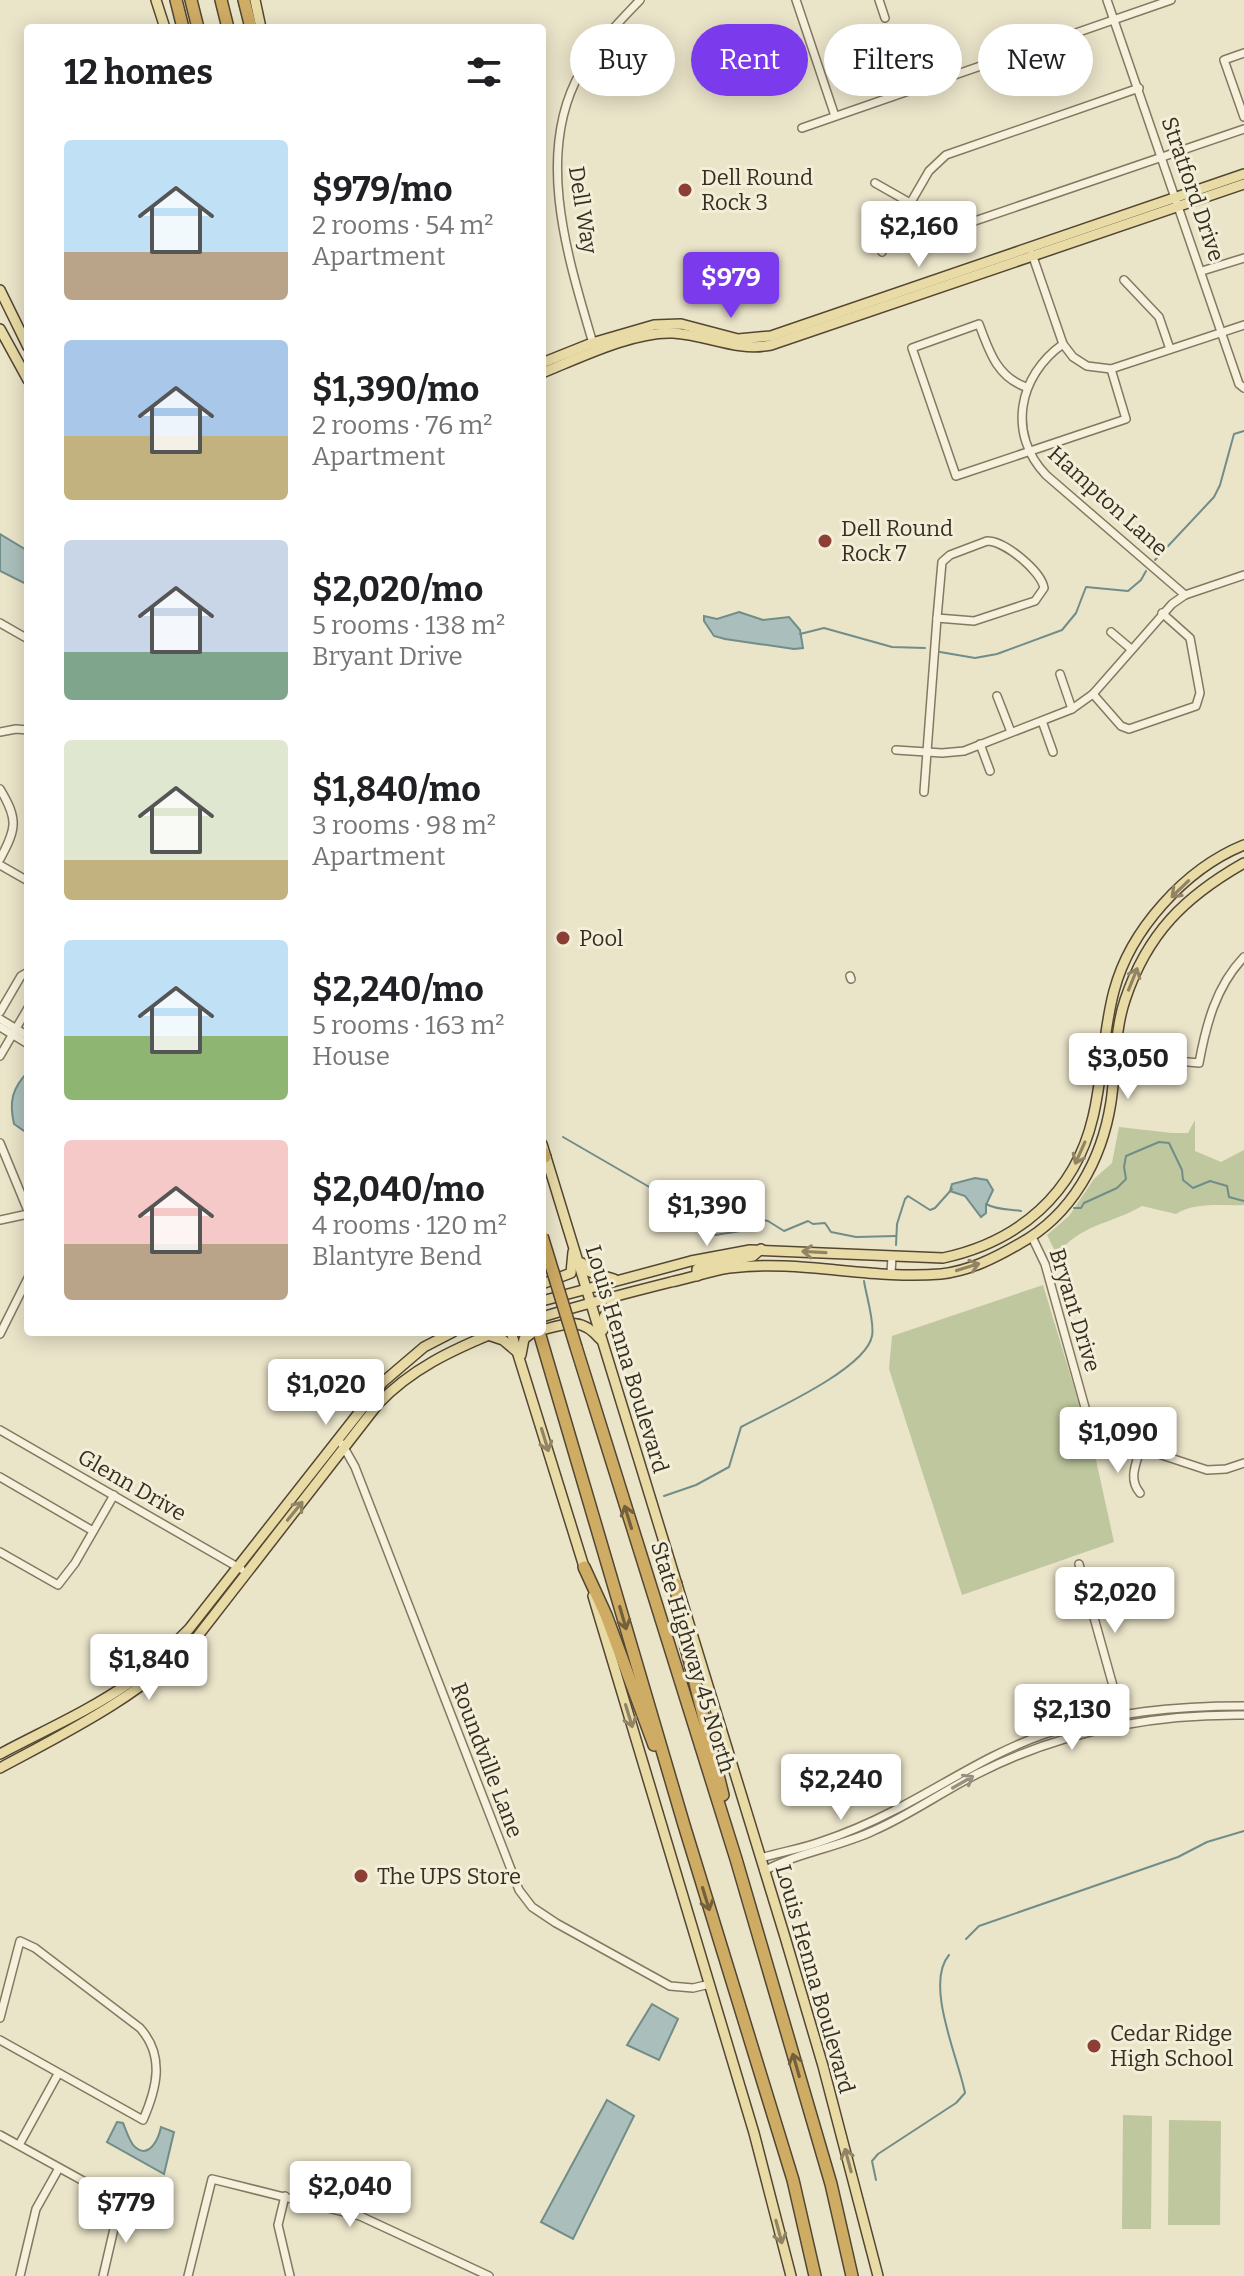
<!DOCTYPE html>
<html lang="en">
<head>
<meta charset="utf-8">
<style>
	:root { --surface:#fff; --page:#f2f2f2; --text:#202124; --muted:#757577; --accent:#7c3aed }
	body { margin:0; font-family:Bitter,serif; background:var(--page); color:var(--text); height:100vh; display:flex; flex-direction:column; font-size:30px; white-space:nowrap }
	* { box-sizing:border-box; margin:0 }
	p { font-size:26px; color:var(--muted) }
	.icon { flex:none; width:44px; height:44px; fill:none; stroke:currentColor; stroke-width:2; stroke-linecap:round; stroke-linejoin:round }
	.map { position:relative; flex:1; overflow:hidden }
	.side { position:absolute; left:24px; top:24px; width:522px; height:1312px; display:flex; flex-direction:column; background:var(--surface); border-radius:8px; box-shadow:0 4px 20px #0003 }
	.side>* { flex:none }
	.hud { position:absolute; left:570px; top:24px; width:554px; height:72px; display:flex; gap:16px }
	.price { position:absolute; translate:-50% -68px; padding:0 18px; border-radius:8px; background:#fff; color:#222; font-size:26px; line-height:52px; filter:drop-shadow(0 2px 4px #0008) }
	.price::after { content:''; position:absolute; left:50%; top:48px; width:24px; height:18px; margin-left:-12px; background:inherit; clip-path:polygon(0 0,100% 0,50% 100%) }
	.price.on { background:var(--accent); color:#fff }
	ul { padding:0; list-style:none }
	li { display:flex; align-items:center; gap:24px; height:200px; padding:0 40px }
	li span { display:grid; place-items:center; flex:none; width:224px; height:160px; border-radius:8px; color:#555 }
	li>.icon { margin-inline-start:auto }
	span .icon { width:96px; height:96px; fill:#fffc; stroke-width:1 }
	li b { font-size:34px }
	h2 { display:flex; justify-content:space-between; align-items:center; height:96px; padding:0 40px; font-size:34px }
	.chip { padding:0 28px; border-radius:36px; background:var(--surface); box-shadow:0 4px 20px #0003; font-size:28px; line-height:72px }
	.chip.on { background:var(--accent); color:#fff }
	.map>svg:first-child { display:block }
	.green { fill:#bec79e }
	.water { fill:#aabfbb; stroke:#718d89; stroke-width:2 }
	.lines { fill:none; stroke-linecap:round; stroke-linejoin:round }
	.stream { stroke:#718d89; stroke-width:2 }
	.minor-casing { stroke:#857860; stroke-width:10 }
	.major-casing { stroke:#534633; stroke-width:12 }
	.highway-casing { stroke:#534633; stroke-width:14 }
	.minor { stroke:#f6f1dc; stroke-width:7 }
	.major { stroke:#e9dba6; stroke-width:9 }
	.highway { stroke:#cfac64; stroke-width:11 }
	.highway-bridge-casing { stroke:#534633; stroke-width:14; stroke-linecap:butt }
	.highway-bridge { stroke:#cfac64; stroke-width:11 }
	.oneway { stroke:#908464 }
	.oneway2 { stroke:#74603c }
	.oneway3 { stroke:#96907f }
	.poi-dot { fill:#8d3f36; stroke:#f2eed8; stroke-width:3 }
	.labels { text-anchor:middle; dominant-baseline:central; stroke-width:6; stroke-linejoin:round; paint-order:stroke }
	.poi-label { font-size:22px; fill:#372e22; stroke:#f2eed8; text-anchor:start }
	.street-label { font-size:22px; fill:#372e22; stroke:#f2eed8 }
</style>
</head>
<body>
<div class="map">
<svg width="1244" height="2276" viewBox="0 0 1244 2276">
	<rect width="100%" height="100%" fill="#eae4c9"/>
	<g class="green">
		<path d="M 1195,1120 L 1195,1151 L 1221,1162 L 1244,1150 L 1244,1205 C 1223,1206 1194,1202 1176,1214 L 1142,1206 C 1109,1225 1080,1224 1057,1255 L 1047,1235 L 1069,1216 L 1094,1179 L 1112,1163 L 1119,1127 L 1172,1133 L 1188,1133 Z"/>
		<polygon points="1043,1285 1096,1460 1114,1542 962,1595 889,1369 892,1336"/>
		<polygon points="1123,2115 1152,2116 1151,2229 1122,2229"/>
		<polygon points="1169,2120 1221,2121 1220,2225 1168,2225"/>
	</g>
	<g class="water">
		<polygon points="0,534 28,551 28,585 0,571"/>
		<polygon points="739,612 763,620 789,617 800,630 803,648 794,649 725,639 714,636 704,621 704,616 717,619"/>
		<path d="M 28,1072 L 28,1133 L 27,1133 L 14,1124 C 9,1102 12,1088 28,1072 Z"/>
		<polygon points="975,1178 987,1180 993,1190 986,1205 986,1213 981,1217 965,1196 950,1191 952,1184"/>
		<polygon points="652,2004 678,2019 659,2060 627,2045"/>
		<polygon points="607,2100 634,2116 573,2239 541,2222"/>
		<path d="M 117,2122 L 123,2123 C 126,2130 130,2143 135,2147 C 150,2160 159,2137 161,2127 L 174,2132 L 164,2174 L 107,2142 Z"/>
	</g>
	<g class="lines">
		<g class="stream">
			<polyline points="1155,560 1214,497 1220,485 1234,434 1244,431"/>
			<polyline points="800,634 824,628 892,647 925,648"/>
			<polyline points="940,652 975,658 997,654 1062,630 1076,613 1086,587 1128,591 1141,580 1146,571"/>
			<polyline points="563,1137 670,1199 674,1208 707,1219 715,1235 747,1230 753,1218 768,1221 784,1231 808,1221 813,1224 825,1223 831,1232 856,1237 896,1236"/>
			<path d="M 986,1204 C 997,1210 1008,1209 1021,1211"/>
			<polyline points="1074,1208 1081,1208 1084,1203 1117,1188 1126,1179 1124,1167 1126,1156 1159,1142 1169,1143 1182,1170 1183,1180 1193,1188 1210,1181 1227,1186 1229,1197 1244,1201"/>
			<polyline points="896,1245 897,1224 905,1199 908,1196 930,1210 935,1208 952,1189"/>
			<path d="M 664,1496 L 696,1485 L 729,1467 L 741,1427 C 771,1411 866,1369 872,1336 C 875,1323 866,1295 864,1281"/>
			<polyline points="966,1939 979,1926 1178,1857 1207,1842 1244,1831"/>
			<path d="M 876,2180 L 872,2161 L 878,2154 L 956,2103 L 965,2093 C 959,2060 924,1984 949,1955"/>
		</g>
		<defs>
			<g id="minor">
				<polyline points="796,0 835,116"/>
				<polyline points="879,0 885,18"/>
				<polyline points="1107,0 1239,384 1244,388"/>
				<polyline points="1244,53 1224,60 1244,117"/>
				<polyline points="802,128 1171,0"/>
				<polyline points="875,183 942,221 963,225 1244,129"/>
				<polyline points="882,252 929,171 946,155 1139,88"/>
				<polyline points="1032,254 1063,344 1073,357 1087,366 1111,369 1244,325"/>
				<polyline points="1202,271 1244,258"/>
				<polyline points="1124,280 1159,317 1170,349"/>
				<path d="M 1063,344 C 1018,376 1007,434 1046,475 L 1185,595"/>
				<path d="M 594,347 C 569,261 533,154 581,71 C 597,44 619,22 640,0"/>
				<path d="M 1026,387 C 997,377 989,351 979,324 L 912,348 L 956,476 L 1126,419 L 1111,369"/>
				<path d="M 987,541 C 1005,541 1041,571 1044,588 L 1035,601 L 974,621 L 937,618 L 942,562 L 950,555 Z"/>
				<polyline points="0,623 28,639"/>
				<polyline points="1111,632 1131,649"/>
				<polyline points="1060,674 1072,709"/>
				<polyline points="1093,694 1121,726 1129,729 1196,706 1200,693 1190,638 1162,613"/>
				<polyline points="997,696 1011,732"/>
				<polyline points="1042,721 1053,752"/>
				<polyline points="0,732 16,729 28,730"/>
				<polyline points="980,744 990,771"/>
				<polyline points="896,750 942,753 964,751 1072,709 1093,694 1172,604 1185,595 1244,575"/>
				<path d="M 0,789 C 18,819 17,828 0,859"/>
				<polyline points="924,792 937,618"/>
				<polyline points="0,865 28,881"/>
				<polyline points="850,976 851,979"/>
				<polyline points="0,1012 21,976 28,972"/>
				<polyline points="0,1019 28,1036"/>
				<polyline points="0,1027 28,1044"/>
				<path d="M 1102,1054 L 1199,1063 C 1206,1025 1216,986 1244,957"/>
				<polyline points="0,1056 28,1008"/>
				<polyline points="0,1143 28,1211"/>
				<polyline points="0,1220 28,1214"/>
				<polyline points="1032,1237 1045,1264 1093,1436 1097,1439 1122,1442 1207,1470 1226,1469 1244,1463"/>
				<polyline points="891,1273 892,1257"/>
				<polyline points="0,1334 28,1278"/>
				<polyline points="0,1430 241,1569"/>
				<polyline points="342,1444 355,1467 519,1890 532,1907 556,1923 670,1986 693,1988 710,1984"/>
				<polyline points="0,1477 93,1531"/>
				<path d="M 1140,1493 C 1128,1479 1136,1464 1141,1447"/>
				<polyline points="0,1552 58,1585 75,1563 114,1495"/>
				<polyline points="1079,1564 1122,1718"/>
				<path d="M 761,1858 C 780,1852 801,1849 820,1842 C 844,1834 870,1823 893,1811 C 944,1785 990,1753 1045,1734 C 1111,1712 1175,1706 1244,1706"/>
				<path d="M 764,1871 C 796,1853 839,1847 873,1831 C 910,1815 943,1791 979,1773 C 1062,1731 1151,1714 1244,1715"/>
				<path d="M 0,2018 L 20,1941 L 35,1948 L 140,2028 C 165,2056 157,2088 143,2120 L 0,2040"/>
				<polyline points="0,2135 125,2204 116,2220 103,2276"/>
				<polyline points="19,2145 58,2074"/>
				<polyline points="285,2196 278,2225 290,2276"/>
				<polyline points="20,2276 36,2209 59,2168"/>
				<polyline points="188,2276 212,2179 360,2216 489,2276"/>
			</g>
			<g id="major">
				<polyline points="156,0 165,28"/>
				<polyline points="255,0 261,28"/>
				<polyline points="0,290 28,347"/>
				<polyline points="0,329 28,380"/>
				<polyline points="542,363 592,343 654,325 681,324 738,339 771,336 1244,174"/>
				<path d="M 542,373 C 579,358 634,331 673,333 C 708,335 736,352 771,345 L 1244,184"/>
				<polyline points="542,1144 785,1937 823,2066 878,2276"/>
				<polyline points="582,1263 590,1272 614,1279"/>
				<polyline points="697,1276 697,1269 702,1266 753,1256 761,1249"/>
				<polyline points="542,1284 571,1273 573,1252"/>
				<path d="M 542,1301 L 691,1261 L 750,1250 L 943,1258 C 1018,1242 1075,1194 1093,1117 C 1103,1075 1103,1032 1114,991 C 1130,930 1185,869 1244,845"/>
				<path d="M 542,1317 C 585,1304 627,1293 671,1282 C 690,1278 710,1271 729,1268 C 799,1259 871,1280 941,1274 C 969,1271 995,1258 1019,1244 C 1072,1215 1102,1160 1111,1102 C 1116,1069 1114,1033 1125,1000 C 1147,934 1184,897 1244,863"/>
				<path d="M 542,1330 C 567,1323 582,1317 600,1339"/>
				<polyline points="603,1330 604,1317 616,1297"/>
				<polyline points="511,1332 585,1570"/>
				<polyline points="488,1335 503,1340 516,1351"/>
				<polyline points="521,1355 524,1339 533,1332"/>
				<polyline points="593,1596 754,2133 791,2276"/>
				<path d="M 0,1754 C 43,1731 89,1711 129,1683 C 151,1667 170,1648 189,1629 L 383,1382 L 424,1347 L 453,1332"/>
				<path d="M 0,1768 C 71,1730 141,1696 197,1637 L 378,1404 C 411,1369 452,1350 496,1332"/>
			</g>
			<g id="highway">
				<polyline points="176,0 183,28"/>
				<polyline points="191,0 198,28"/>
				<polyline points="221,0 228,28"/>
				<polyline points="244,0 251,28"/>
				<polyline points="542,1151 545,1157"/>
				<polyline points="539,1332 684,1825 793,2180 815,2276"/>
				<polyline points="576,1347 736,1859 831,2184 852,2276"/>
				<polyline points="584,1567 606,1615 654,1745"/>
				<polyline points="676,1584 680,1623 723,1795"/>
			</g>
		</defs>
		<use href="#minor" class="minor-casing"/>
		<use href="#major" class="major-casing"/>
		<use href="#highway" class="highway-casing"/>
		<use href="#minor" class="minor"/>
		<use href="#major" class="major"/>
		<use href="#highway" class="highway"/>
		<defs>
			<polyline id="highway-bridge" points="542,1236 576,1347"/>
		</defs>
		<use href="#highway-bridge" class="highway-bridge-casing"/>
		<use href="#highway-bridge" class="highway-bridge"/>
	</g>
	<defs><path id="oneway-shaft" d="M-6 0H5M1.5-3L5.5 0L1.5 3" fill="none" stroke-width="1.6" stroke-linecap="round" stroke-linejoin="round" transform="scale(2)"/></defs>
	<g class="oneway">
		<use href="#oneway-shaft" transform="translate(1180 889) rotate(136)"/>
		<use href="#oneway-shaft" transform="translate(1133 979) rotate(-68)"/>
		<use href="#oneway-shaft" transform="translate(1080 1153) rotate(114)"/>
		<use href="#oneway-shaft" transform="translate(814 1252) rotate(-177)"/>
		<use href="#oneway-shaft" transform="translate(968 1267) rotate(-17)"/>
		<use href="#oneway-shaft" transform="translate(545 1440) rotate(73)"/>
		<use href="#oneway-shaft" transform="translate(295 1511) rotate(-51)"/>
		<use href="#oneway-shaft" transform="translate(629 1716) rotate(73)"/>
		<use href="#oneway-shaft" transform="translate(848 2160) rotate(-105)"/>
		<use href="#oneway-shaft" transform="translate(779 2232) rotate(75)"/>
	</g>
	<g class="oneway2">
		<use href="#oneway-shaft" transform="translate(628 1517) rotate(-107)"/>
		<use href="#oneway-shaft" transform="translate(623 1618) rotate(74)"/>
		<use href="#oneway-shaft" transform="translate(706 1899) rotate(73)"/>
		<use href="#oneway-shaft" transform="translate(796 2065) rotate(-106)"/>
	</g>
	<use class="oneway3" href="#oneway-shaft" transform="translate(963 1782) rotate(-30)"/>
	<g class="poi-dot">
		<circle cx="685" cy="190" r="8"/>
		<circle cx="825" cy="541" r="8"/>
		<circle cx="563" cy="938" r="8"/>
		<circle cx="361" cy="1876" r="8"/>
		<circle cx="1094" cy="2046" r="8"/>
	</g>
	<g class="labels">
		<g class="poi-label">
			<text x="701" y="177">Dell Round<tspan x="701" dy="25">Rock 3</tspan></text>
			<text x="841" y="528">Dell Round<tspan x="841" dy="25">Rock 7</tspan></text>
			<text x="579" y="938">Pool</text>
			<text x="377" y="1876">The UPS Store</text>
			<text x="1110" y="2033">Cedar Ridge<tspan x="1110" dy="25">High School</tspan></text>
		</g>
		<g class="street-label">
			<text transform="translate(1193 189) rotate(71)">Stratford Drive</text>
			<text transform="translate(583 210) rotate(81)">Dell Way</text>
			<text transform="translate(1108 501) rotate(42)">Hampton Lane</text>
			<text transform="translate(1075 1310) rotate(73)">Bryant Drive</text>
			<text transform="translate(627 1359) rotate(73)">Louis Henna Boulevard</text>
			<text transform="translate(132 1485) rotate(30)">Glenn Drive</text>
			<text transform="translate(693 1657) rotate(73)">State Highway 45 North</text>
			<text transform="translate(487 1760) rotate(69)">Roundville Lane</text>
			<text transform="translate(815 1979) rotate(74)">Louis Henna Boulevard</text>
		</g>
	</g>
</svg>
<b class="price" style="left:919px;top:269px">$2,160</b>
<b class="price on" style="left:731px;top:320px">$979</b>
<b class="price" style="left:1128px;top:1101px">$3,050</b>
<b class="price" style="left:707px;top:1248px">$1,390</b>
<b class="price" style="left:326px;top:1427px">$1,020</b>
<b class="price" style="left:1118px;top:1475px">$1,090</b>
<b class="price" style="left:1115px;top:1635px">$2,020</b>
<b class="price" style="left:149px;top:1702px">$1,840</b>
<b class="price" style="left:1072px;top:1752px">$2,130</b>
<b class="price" style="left:841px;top:1822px">$2,240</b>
<b class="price" style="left:350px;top:2229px">$2,040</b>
<b class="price" style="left:126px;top:2245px">$779</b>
<div class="hud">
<a class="chip">Buy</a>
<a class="chip on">Rent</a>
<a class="chip">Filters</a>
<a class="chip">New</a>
</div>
<section class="side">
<h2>12 homes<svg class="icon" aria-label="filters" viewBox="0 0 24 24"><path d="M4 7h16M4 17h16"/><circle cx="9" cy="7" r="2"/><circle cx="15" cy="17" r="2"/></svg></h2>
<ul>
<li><span style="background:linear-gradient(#bfe0f5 70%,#b9a48a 0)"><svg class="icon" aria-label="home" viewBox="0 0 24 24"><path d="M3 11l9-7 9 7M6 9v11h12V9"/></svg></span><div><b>$979/mo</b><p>2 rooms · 54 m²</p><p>Apartment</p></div></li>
<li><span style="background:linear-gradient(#a9c7e8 60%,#c2b280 0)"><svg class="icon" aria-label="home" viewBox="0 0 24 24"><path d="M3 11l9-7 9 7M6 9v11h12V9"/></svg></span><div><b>$1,390/mo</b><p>2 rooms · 76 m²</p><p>Apartment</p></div></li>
<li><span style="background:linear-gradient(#c9d6e8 70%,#7fa58c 0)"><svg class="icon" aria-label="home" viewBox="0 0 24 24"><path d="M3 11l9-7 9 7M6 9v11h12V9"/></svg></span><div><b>$2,020/mo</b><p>5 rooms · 138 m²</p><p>Bryant Drive</p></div></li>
<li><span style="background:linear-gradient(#dfe7d0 75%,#c2b280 0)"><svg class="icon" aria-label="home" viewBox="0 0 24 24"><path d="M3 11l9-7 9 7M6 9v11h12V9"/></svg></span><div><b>$1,840/mo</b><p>3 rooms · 98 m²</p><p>Apartment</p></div></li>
<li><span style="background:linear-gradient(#bfe0f5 60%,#8fb573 0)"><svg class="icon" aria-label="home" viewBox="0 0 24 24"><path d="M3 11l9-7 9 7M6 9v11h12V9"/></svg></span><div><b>$2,240/mo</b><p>5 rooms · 163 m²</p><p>House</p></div></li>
<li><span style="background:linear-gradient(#f6c9c9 65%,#b9a48a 0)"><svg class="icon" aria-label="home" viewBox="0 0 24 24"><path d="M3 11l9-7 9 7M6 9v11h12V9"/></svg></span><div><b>$2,040/mo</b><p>4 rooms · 120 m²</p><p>Blantyre Bend</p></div></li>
</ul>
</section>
</div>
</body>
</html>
